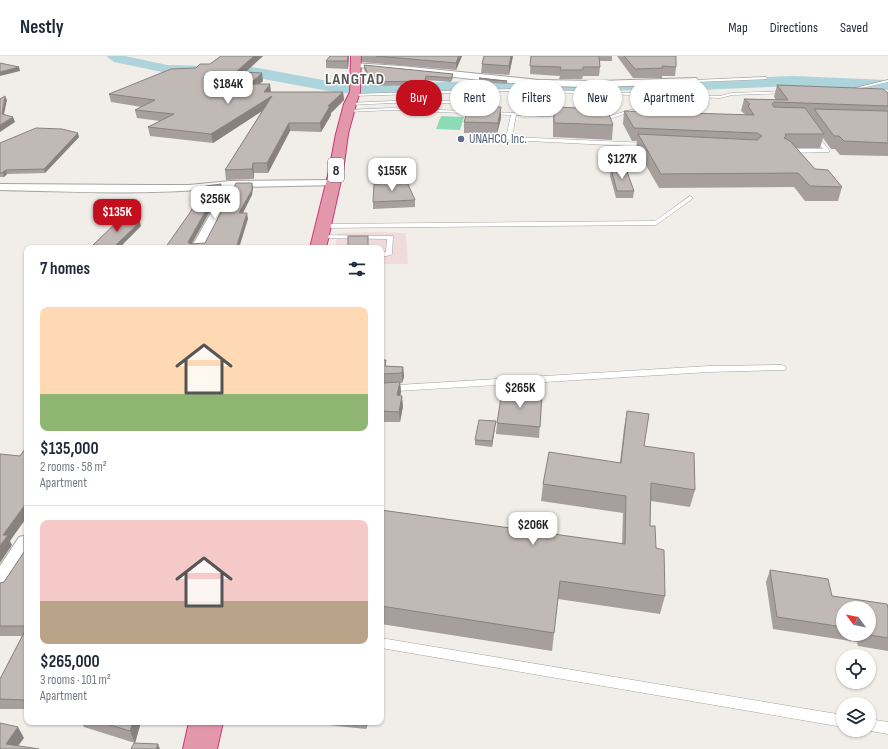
<!DOCTYPE html>
<html lang="en">
<head>
<meta charset="utf-8">
<style>
	:root { --surface:#fff; --page:#f2f2f3; --text:#1f2937; --muted:#747a83; --line:#e0e1e3; --accent:#c40f1e }
	body { margin:0; font-family:"Sofia Sans Condensed",sans-serif; background:var(--page); color:var(--text); height:100vh; display:flex; flex-direction:column; font-size:15px; white-space:nowrap }
	* { box-sizing:border-box; margin:0 }
	p { font-size:13px; color:var(--muted) }
	.icon { flex:none; width:22px; height:22px; fill:none; stroke:currentColor; stroke-width:2; stroke-linecap:round; stroke-linejoin:round }
	.map { position:relative; flex:1; overflow:hidden }
	.drawer { position:absolute; left:24px; top:189px; width:360px; height:480px; display:flex; flex-direction:column; background:var(--surface); border-radius:8px; box-shadow:0 1px 3px #0004 }
	.drawer>* { flex:none }
	.top-card { position:absolute; left:396px; top:24px; width:380px; height:36px; display:flex; gap:8px }
	.needle { width:26px; rotate:302deg }
	.fabs { position:absolute; left:836px; top:545px; display:grid; gap:8px }
	.fabs a { display:grid; place-items:center; width:40px; height:40px; border-radius:50%; background:var(--surface); box-shadow:0 1px 3px #0004; font-size:20px }
	.price { position:absolute; translate:-50% -34px; padding:0 9px; border-radius:8px; background:#fff; color:#222; font-size:13px; line-height:26px; filter:drop-shadow(0 1px 2px #0008) }
	.price::after { content:''; position:absolute; left:50%; top:24px; width:12px; height:9px; margin-left:-6px; background:inherit; clip-path:polygon(0 0,100% 0,50% 100%) }
	.price.selected { background:var(--accent); color:#fff }
	ul { padding:0; list-style:none }
	li { display:grid; align-content:center; gap:8px; height:212px; padding:0 16px }
	li+li { border-top:1px solid var(--line) }
	li span { display:grid; place-items:center; height:124px; border-radius:8px; color:#555 }
	li>.icon { margin-inline-start:auto }
	span .icon { width:72px; height:72px; fill:#fffc; stroke-width:1 }
	li b { font-size:17px }
	h2 { display:flex; justify-content:space-between; align-items:center; height:48px; padding:0 16px; font-size:17px }
	.chip { padding:0 14px; border-radius:18px; background:var(--surface); box-shadow:0 1px 3px #0004; font-size:14px; line-height:36px }
	.chip.selected { background:var(--accent); color:#fff }
	header { display:flex; align-items:center; gap:24px; box-sizing:border-box; height:56px; padding:0 20px; background:var(--surface); border-bottom:1px solid var(--line) }
	header strong { font-size:19px }
	nav { display:flex; gap:22px; margin-inline-start:auto; font-size:14px }
	.map>svg:first-child { display:block }
	.commercial { fill:#f0dadb }
	.pitch { fill:#8ddab6 }
	.lines { fill:none; stroke-linecap:round; stroke-linejoin:round }
	.river { fill:#add4db; fill-rule:evenodd }
	.lane-casing { stroke:#a3a3a3; stroke-width:1 }
	.street-casing { stroke:#a3a3a3; stroke-width:2 }
	.highway-casing { stroke:#cf3677; stroke-width:2 }
	.lane { fill:#fff; fill-rule:evenodd }
	.street { fill:#fff; fill-rule:evenodd }
	.highway { fill:#e297ab; fill-rule:evenodd }
	.wall { fill:#a69f9d; fill-rule:evenodd }
	.shaded-wall { fill:#87827f }
	.building { fill:#c1b9b6; stroke:#87827f }
	.service-dot { fill:#5c6f8a; stroke:#fff; stroke-width:1.5 }
	.labels { text-anchor:middle; dominant-baseline:central; stroke-width:3; stroke-linejoin:round; paint-order:stroke }
	.far-service-label { font-size:13px; fill:#4e5e75; stroke:#fff; text-anchor:start }
	.shield { fill:#fff; stroke:#646464; stroke-width:1 }
	.shield-label { font-size:14px; font-weight:bold; fill:#222 }
	.far-district-label { font-size:16px; font-weight:bold; letter-spacing:1px; fill:#555; stroke:#fff }
</style>
</head>
<body>
<header>
<strong>Nestly</strong>
<nav><a>Map</a><a>Directions</a><a>Saved</a></nav>
</header>
<div class="map">
<svg width="888" height="693" viewBox="0 0 888 693">
	<rect width="100%" height="100%" fill="#f1eee9"/>
	<polygon class="commercial" points="378,176 406,177 408,208 381,208 381,192 335,192 338,177"/>
	<polygon class="pitch" points="441,60 464,61 460,74 436,73"/>
	<g class="lines">
		<polygon class="river" points="106,0 125,0 167,9 252,11 339,27 381,28 483,25 697,24 793,20 888,24 888,34 793,30 697,34 483,35 381,38 339,37 252,21 167,17 114,6"/>
		<defs>
			<g id="lane">
				<polygon points="766,21 767,23 696,26 694,25 696,24"/>
				<polygon points="888,24 888,26 849,35 847,34"/>
				<polygon points="513,33 720,40 732,37 787,35 789,36 787,37 732,39 720,42 513,35 353,40 351,39 353,38"/>
				<polygon points="392,45 470,45 472,46 470,47 392,47 350,49 348,48 350,47"/>
				<polygon points="391,52 565,59 567,60 567,61 516,59 512,81 649,87 652,89 649,91 509,84 506,82 511,59 391,54 348,56 346,55 348,54"/>
				<path d="M 630,54 L 684,56 L 686,57 L 684,58 C 667,58 648,55 631,56 C 620,58 608,67 598,61 L 600,60 L 610,60 Z"/>
				<polygon points="815,76 829,94 829,96 788,97 785,95 788,93 823,93 812,78"/>
				<polygon points="690,140 692,141 692,143 656,169 323,172 320,170 323,168 655,165"/>
				<polygon points="321,179 393,180 392,198 391,199 381,201 381,197 386,196 387,183 319,182 319,180"/>
				<polygon points="782,309 785,310 786,312 785,314 709,316 381,336 381,330 709,310"/>
				<polygon points="381,582 843,659 843,671 381,592"/>
				<polygon points="869,663 888,666 888,678 865,674 869,674"/>
			</g>
			<g id="street">
				<path d="M 352,7 L 401,10 L 539,24 L 598,25 L 696,22 L 700,25 L 696,28 C 643,29 590,33 537,29 C 476,25 416,15 355,11 L 352,11 Z"/>
				<path d="M 333,124 L 337,125 L 339,127 L 337,129 L 236,131 L 205,192 L 191,192 L 225,132 C 150,139 75,136 0,134 L 0,128 L 146,129 L 189,129 L 230,125 Z"/>
				<polygon points="27,479 27,505 8,535 0,538 0,510 19,481"/>
			</g>
			<g id="highway">
				<polygon points="351,0 361,0 360,36 356,48 348,78 343,115 326,192 310,192 329,115 336,78 344,48 350,36"/>
				<polygon points="189,666 223,666 217,693 183,693"/>
			</g>
		</defs>
		<use href="#lane" class="lane-casing"/>
		<use href="#street" class="street-casing"/>
		<use href="#highway" class="highway-casing"/>
		<use href="#lane" class="lane"/>
		<use href="#street" class="street"/>
		<use href="#highway" class="highway"/>
	</g>
	<g class="wall">
		<polygon points="221,0 263,0 245,16 263,25 259,28 271,36 343,36 344,44 331,57 331,59 321,76 290,75 268,117 254,117 254,123 226,124 225,114 262,55 213,87 150,80 148,71 160,65 137,62 135,54 142,51 111,46 109,38 196,12 210,8"/>
		<polygon points="349,0 348,13 326,12 326,5"/>
		<polygon points="362,0 462,0 456,14 362,6"/>
		<polygon points="484,0 513,0 509,19 481,17 482,8"/>
		<polygon points="531,0 612,0 612,5 599,5 600,11 599,20 583,20 582,23 559,23 560,20 530,18"/>
		<polygon points="617,0 676,0 676,11 675,20 662,20 662,22 633,22"/>
		<polygon points="364,9 453,18 453,22 451,26 426,24 426,29 372,30 364,13"/>
		<polygon points="479,22 507,25 507,28 492,27 479,25"/>
		<polygon points="777,29 888,37 888,100 840,99 835,93 831,93 823,82 820,92 796,92 815,113 842,131 838,145 805,145 794,131 659,132 636,92 637,85 632,85 623,68 624,55 746,59 741,55 744,43 776,44 774,41"/>
		<polygon points="554,51 613,69 612,84 553,81 553,65"/>
		<polygon points="501,62 497,78 464,77 464,66"/>
		<polygon points="79,81 45,117 7,118 4,121 0,121 0,87"/>
		<polygon points="611,113 634,135 633,142 616,142 610,120"/>
		<polygon points="415,144 415,151 373,153 373,146"/>
		<polygon points="141,170 119,192 94,192 93,189"/>
		<polygon points="381,304 386,310 403,311 404,321 402,327 400,327 401,336 400,339 403,350 400,366 381,366"/>
		<polygon points="542,338 539,382 496,378 497,367"/>
		<polygon points="627,355 644,390 695,434 690,451 651,445 650,470 656,492 665,540 660,558 558,543 552,595 381,568 381,454 622,488 623,457 541,445 543,428 620,406 624,372"/>
		<polygon points="495,371 492,391 475,389 475,384"/>
		<polygon points="27,480 27,653 0,653 0,623 22,580 0,580 0,527 4,526 24,496"/>
		<path d="M 770,514 L 832,540 L 888,553 L 888,595 L 858,590 L 857,586 L 773,573 L 766,526 ZM 843,552 L 869,578 L 843,578 Z"/>
		<polygon points="81,666 141,666 135,687 84,671"/>
		<polygon points="327,666 368,666 366,673 328,669"/>
	</g>
	<g class="shaded-wall">
		<polygon points="254,0 263,0 237,24 236,16"/>
		<polygon points="348,0 349,0 348,13 347,5"/>
		<polygon points="459,0 462,0 456,14 456,7"/>
		<polygon points="511,0 513,0 509,19 509,10"/>
		<polygon points="19,11 20,15 0,20 0,16"/>
		<polygon points="262,17 263,25 251,36 250,28"/>
		<polygon points="270,28 271,36 264,36"/>
		<polygon points="343,36 344,44 331,57 331,59 321,76 320,67 328,50"/>
		<polygon points="5,40 7,44 3,63 2,58"/>
		<polygon points="272,40 273,48 213,87 211,78"/>
		<polygon points="501,51 501,62 497,78 498,67"/>
		<polygon points="13,61 15,66 0,76 0,69"/>
		<polygon points="289,67 290,75 268,117 267,107"/>
		<polygon points="78,77 79,81 45,117 44,113"/>
		<polygon points="253,107 254,117 254,123 252,113"/>
		<polygon points="6,114 7,118 4,121 3,116"/>
		<polygon points="252,127 253,132 252,139 240,163 239,157"/>
		<polygon points="221,128 222,134 190,191 188,186"/>
		<polygon points="247,157 248,163 239,192 236,192"/>
		<polygon points="140,166 141,170 119,192 116,192 115,190"/>
		<polygon points="403,311 404,321 402,327 402,317"/>
		<polygon points="400,326 401,336 398,350 397,339"/>
		<polygon points="402,340 403,350 400,366 399,356"/>
		<polygon points="496,365 495,371 492,391 492,385"/>
		<polygon points="27,446 27,461 10,485 12,489 0,507 0,490 3,479"/>
		<polygon points="133,666 141,666 135,687 130,675"/>
		<polygon points="366,666 368,666 366,673"/>
		<polygon points="18,671 24,682 16,693 6,688"/>
		<polygon points="158,688 160,693 156,693"/>
	</g>
	<g class="building">
		<polygon points="221,0 254,0 236,16 262,17 250,28 270,28 264,36 343,36 328,50 330,50 320,67 289,67 267,107 253,107 252,113 225,114 272,40 211,78 148,71 174,58 135,54 155,44 109,38 171,13 196,12 200,8 210,8"/>
		<polygon points="330,0 348,0 347,5 326,5"/>
		<polygon points="376,0 459,0 456,7"/>
		<polygon points="484,0 511,0 509,10 482,8"/>
		<polygon points="531,0 599,0 600,11 583,11 583,14 560,14 561,11 530,10"/>
		<polygon points="624,0 676,0 676,11 662,10 663,12 635,13"/>
		<polygon points="0,7 19,11 0,16"/>
		<polygon points="364,9 453,18 451,22 426,20 425,25 371,26"/>
		<polygon points="479,22 507,25 492,24"/>
		<polygon points="777,29 883,33 888,37 888,50 774,46 772,48 774,51 805,52 824,78 785,78 786,80 784,82 790,85 815,113 828,114 842,131 810,130 798,117 661,118 638,78 757,84 762,80 757,77 634,72 624,55 754,59 748,50 750,48 744,43 788,44"/>
		<polygon points="5,40 2,58 13,61 0,69 0,43"/>
		<polygon points="469,50 501,51 498,67 464,66"/>
		<polygon points="554,51 607,53 613,69 554,67"/>
		<polygon points="814,53 888,55 888,87 844,85 839,80 834,80"/>
		<polygon points="36,72 62,73 78,77 44,113 6,114 3,116 0,117 0,87"/>
		<polygon points="611,113 626,113 634,135 617,135"/>
		<polygon points="407,126 415,144 373,146 374,128"/>
		<polygon points="236,127 252,127 252,134 239,157 247,157 236,192 165,192 189,158 206,130 221,128 188,186 190,188 205,187"/>
		<polygon points="119,164 140,166 115,190 93,189"/>
		<rect x="348" y="180" width="20" height="12"/>
		<polygon points="381,304 386,304 385,310 403,311 402,317 381,318"/>
		<polygon points="400,326 397,339 402,340 399,356 381,355 381,327"/>
		<polygon points="502,335 542,338 540,371 497,367"/>
		<polygon points="627,355 649,358 644,390 694,397 695,434 651,427 650,470 655,470 656,492 664,494 665,540 560,525 554,577 381,550 381,454 625,488 626,440 543,428 549,396 621,407"/>
		<polygon points="479,364 496,365 492,385 475,384"/>
		<polygon points="27,390 27,446 3,479 8,479 0,490 0,398 20,400"/>
		<polygon points="24,480 27,480 27,570 0,570 0,527 4,526 24,496"/>
		<polygon points="770,514 828,523 832,540 887,548 888,553 888,582 864,578 869,578 869,552 843,552 843,571 777,561"/>
		<polygon points="27,571 27,644 0,643 0,623"/>
		<polygon points="100,666 133,666 130,675"/>
		<polygon points="0,667 18,671 6,688 39,693 0,693"/>
		<polygon points="134,687 158,688 156,693 131,693"/>
	</g>
	<circle class="service-dot" cx="461" cy="83" r="4"/>
	<g class="labels">
		<g class="far-service-label">
			<text x="469" y="83">UNAHCO, Inc.</text>
		</g>
		<rect class="shield" x="328" y="102" width="16" height="24" rx="3"/>
		<g class="shield-label">
			<text x="336" y="114">8</text>
		</g>
		<g class="far-district-label">
			<text x="355" y="23">LANGTAD</text>
		</g>
	</g>
</svg>
<div class="fabs">
<a><svg class="needle" viewBox="-14 -14 28 28"><path d="M0-13l5 13h-10z" fill="#e53935"/><path d="M0 13l5-13h-10z" fill="#747a83"/></svg></a>
<a><svg class="icon" aria-label="locate" viewBox="0 0 24 24"><circle cx="12" cy="12" r="6"/><path d="M12 2v4M12 18v4M2 12h4M18 12h4"/></svg></a>
<a><svg class="icon" aria-label="layers" viewBox="0 0 24 24"><path d="M12 4l9 5-9 5-9-5zM3 14l9 5 9-5"/></svg></a>
</div>
<b class="price" style="left:228px;top:49px">$184K</b>
<b class="price" style="left:622px;top:124px">$127K</b>
<b class="price" style="left:392px;top:136px">$155K</b>
<b class="price" style="left:215px;top:164px">$256K</b>
<b class="price selected" style="left:117px;top:177px">$135K</b>
<b class="price" style="left:520px;top:353px">$265K</b>
<b class="price" style="left:533px;top:490px">$206K</b>
<div class="top-card">
<a class="chip selected">Buy</a>
<a class="chip">Rent</a>
<a class="chip">Filters</a>
<a class="chip">New</a>
<a class="chip">Apartment</a>
</div>
<section class="drawer">
<h2>7 homes<svg class="icon" aria-label="filters" viewBox="0 0 24 24"><path d="M4 7h16M4 17h16"/><circle cx="9" cy="7" r="2"/><circle cx="15" cy="17" r="2"/></svg></h2>
<ul>
<li><span style="background:linear-gradient(#ffd9b3 70%,#8fb573 0)"><svg class="icon" aria-label="home" viewBox="0 0 24 24"><path d="M3 11l9-7 9 7M6 9v11h12V9"/></svg></span><div><b>$135,000</b><p>2 rooms · 58 m²</p><p>Apartment</p></div></li>
<li><span style="background:linear-gradient(#f6c9c9 65%,#b9a48a 0)"><svg class="icon" aria-label="home" viewBox="0 0 24 24"><path d="M3 11l9-7 9 7M6 9v11h12V9"/></svg></span><div><b>$265,000</b><p>3 rooms · 101 m²</p><p>Apartment</p></div></li>
</ul>
</section>
</div>
</body>
</html>
